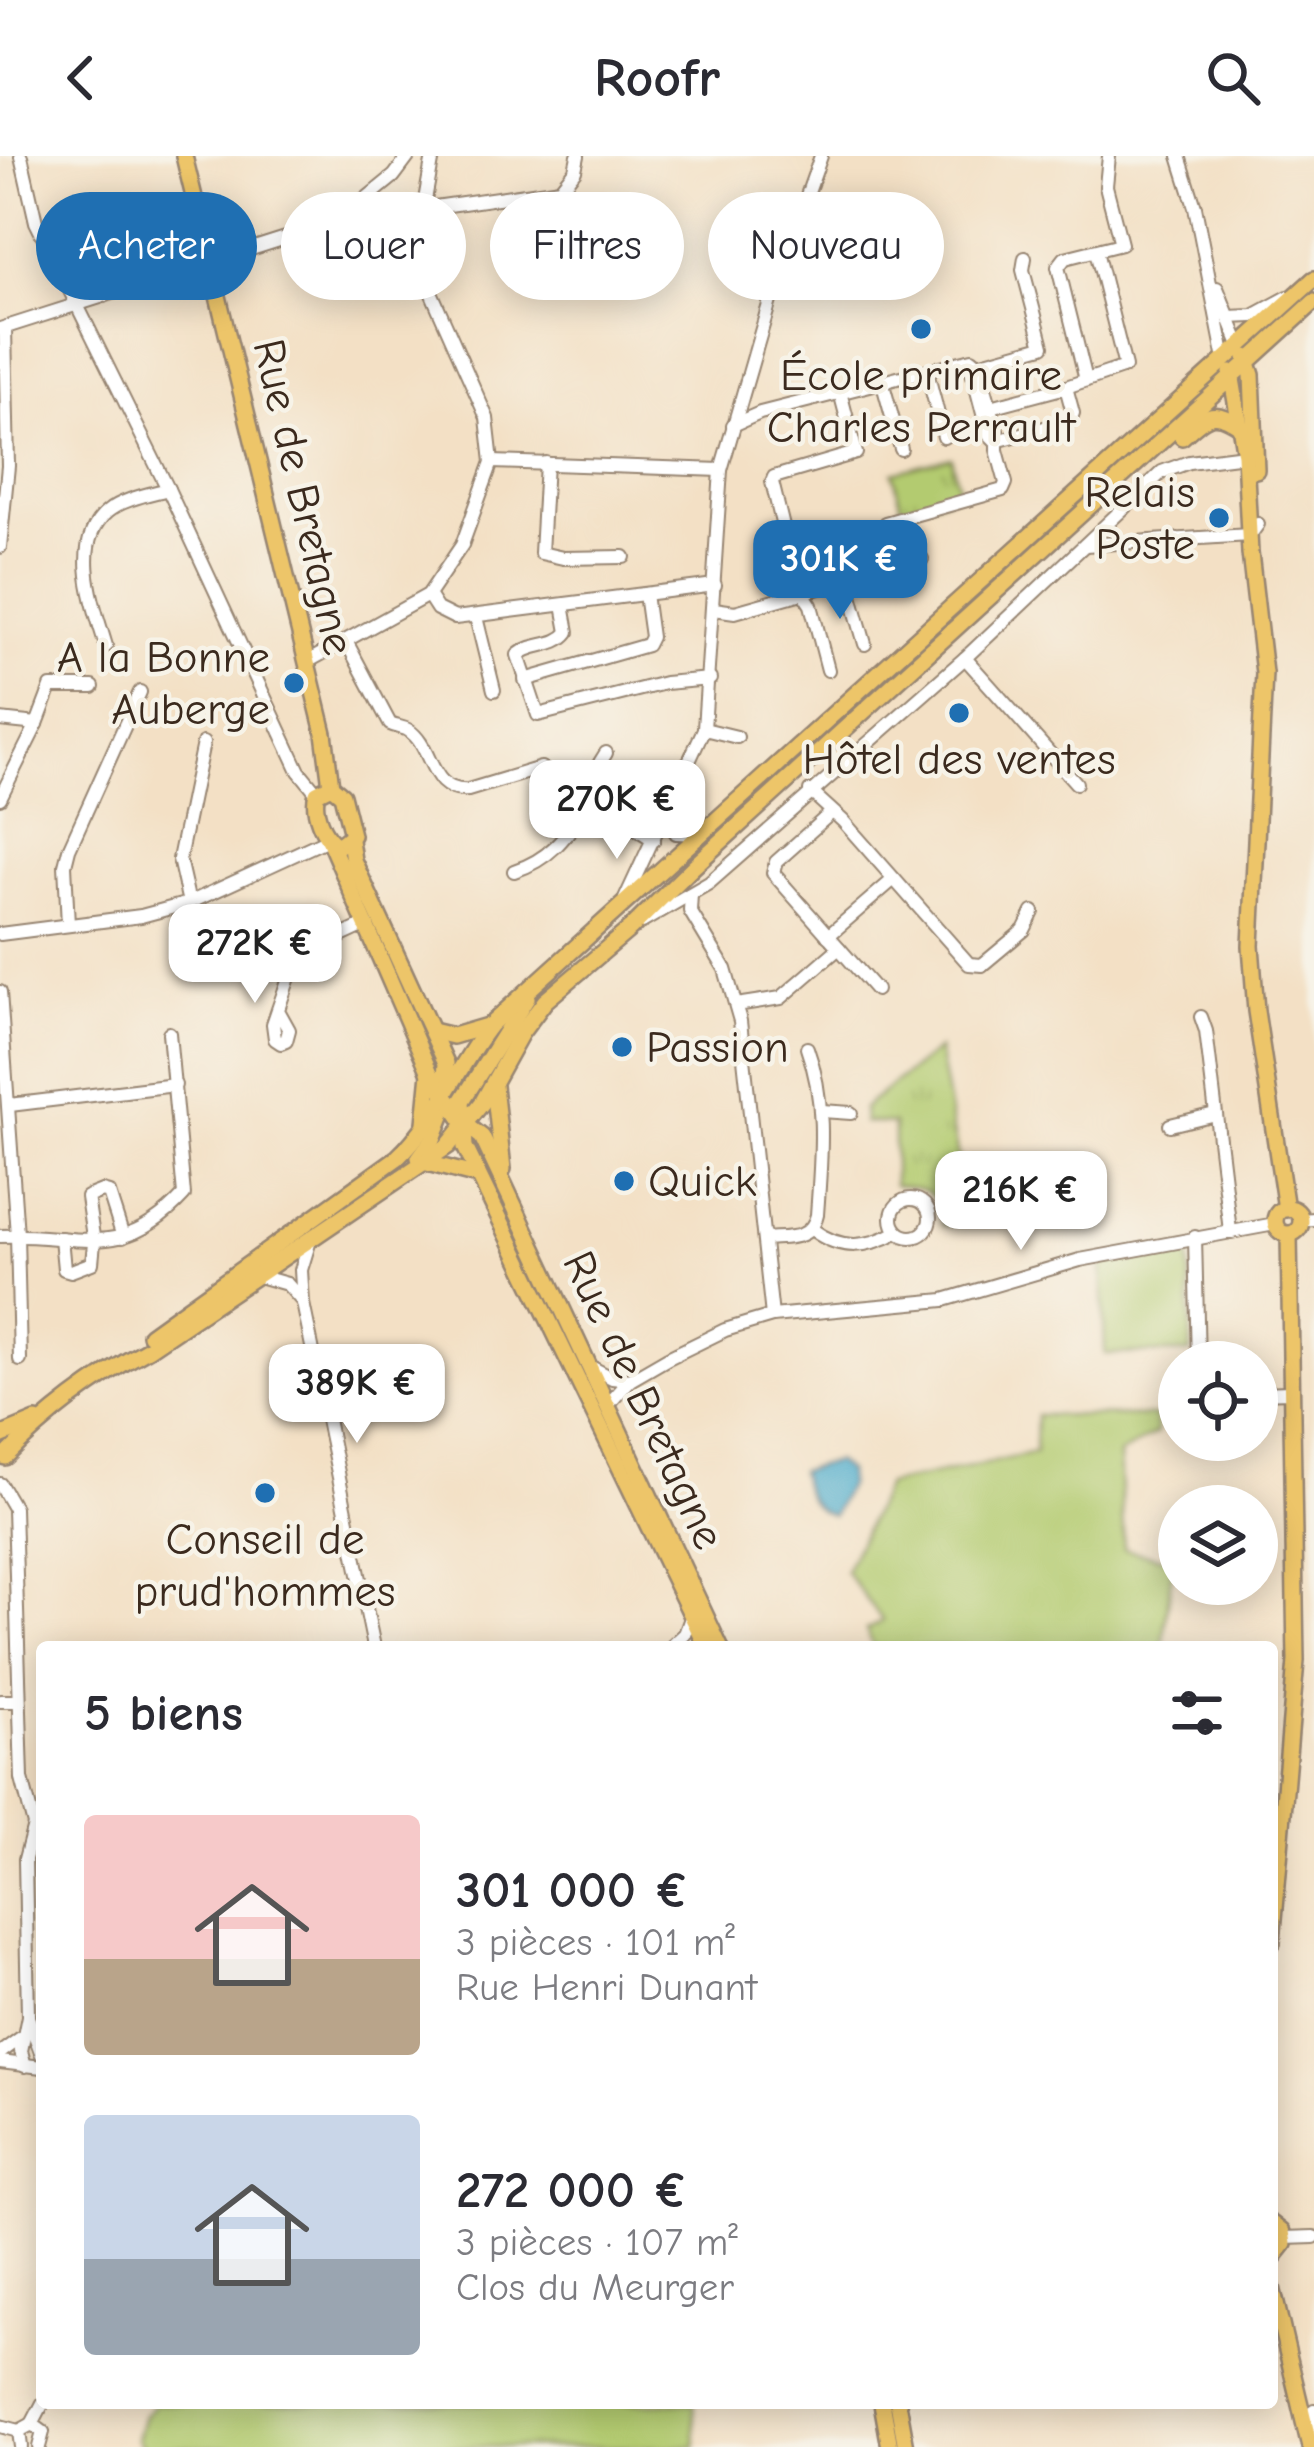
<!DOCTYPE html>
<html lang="fr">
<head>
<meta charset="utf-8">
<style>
	:root { --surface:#fff; --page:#f7f7f7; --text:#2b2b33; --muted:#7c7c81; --accent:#1f6fb2 }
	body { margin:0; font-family:"Comic Neue",sans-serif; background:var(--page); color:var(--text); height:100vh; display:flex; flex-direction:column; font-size:45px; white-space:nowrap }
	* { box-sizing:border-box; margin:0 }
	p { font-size:39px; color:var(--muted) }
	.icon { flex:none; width:66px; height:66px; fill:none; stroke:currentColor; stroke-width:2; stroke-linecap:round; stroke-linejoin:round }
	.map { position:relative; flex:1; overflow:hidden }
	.details { position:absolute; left:36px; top:1485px; width:1242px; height:768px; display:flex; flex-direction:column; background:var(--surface); border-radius:12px; box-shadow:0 6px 30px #0003 }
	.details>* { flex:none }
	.hud { position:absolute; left:36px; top:36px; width:1242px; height:108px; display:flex; gap:24px }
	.buttons { position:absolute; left:1158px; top:1185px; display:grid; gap:24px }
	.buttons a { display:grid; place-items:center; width:120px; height:120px; border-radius:50%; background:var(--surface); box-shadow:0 6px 30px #0003; font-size:60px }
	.price { position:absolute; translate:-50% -102px; padding:0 27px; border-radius:24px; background:#fff; color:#222; font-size:39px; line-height:78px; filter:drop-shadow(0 3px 6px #0008) }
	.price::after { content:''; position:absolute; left:50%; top:72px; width:36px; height:27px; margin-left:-18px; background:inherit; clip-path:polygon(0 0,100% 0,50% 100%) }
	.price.selected { background:var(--accent); color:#fff }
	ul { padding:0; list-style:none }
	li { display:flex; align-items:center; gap:36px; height:300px; padding:0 48px }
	li span { display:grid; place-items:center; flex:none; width:336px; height:240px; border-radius:12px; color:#555 }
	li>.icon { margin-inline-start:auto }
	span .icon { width:144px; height:144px; fill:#fffc; stroke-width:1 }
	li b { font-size:51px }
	h2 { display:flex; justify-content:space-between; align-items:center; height:144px; padding:0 48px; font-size:51px }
	.chip { padding:0 42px; border-radius:54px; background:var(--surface); box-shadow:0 6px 30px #0003; font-size:42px; line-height:108px }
	.chip.selected { background:var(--accent); color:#fff }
	header { display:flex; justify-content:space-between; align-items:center; height:156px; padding:0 48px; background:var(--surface); font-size:54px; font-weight:600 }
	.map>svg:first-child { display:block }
	.grass { fill:#b3cb70; stroke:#777a47; stroke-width:3 }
	.park { fill:url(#park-tufts); stroke:#777a47; stroke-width:3 }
	.water { fill:#4caacb; stroke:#446a74; stroke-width:3 }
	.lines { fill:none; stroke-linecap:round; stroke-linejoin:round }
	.minor-casing { stroke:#978572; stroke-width:16 }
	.major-casing { stroke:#978572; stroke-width:20 }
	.minor { stroke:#fff; stroke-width:12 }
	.major { stroke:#edc569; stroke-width:15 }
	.poi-dot { fill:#1f6fb2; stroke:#f7f3e8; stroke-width:4.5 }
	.labels { text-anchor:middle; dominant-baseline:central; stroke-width:9; stroke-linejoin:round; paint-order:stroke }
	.poi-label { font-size:45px; fill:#3b2a1e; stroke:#f7f3e8 }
	.street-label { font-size:45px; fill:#3b2a1e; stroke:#f7f3e8 }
</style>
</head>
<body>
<header><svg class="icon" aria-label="back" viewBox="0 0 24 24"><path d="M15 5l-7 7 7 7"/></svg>Roofr<svg class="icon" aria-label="search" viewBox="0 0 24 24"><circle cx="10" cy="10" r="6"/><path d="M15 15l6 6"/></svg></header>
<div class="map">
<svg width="1314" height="2291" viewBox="0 0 1314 2291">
	<defs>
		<pattern id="park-tufts" width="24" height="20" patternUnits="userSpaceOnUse" patternTransform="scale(3)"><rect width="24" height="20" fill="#b3cb70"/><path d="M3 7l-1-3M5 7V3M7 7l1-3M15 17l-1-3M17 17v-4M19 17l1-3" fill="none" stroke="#9bae61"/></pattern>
	</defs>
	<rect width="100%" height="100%" fill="#f7f3e8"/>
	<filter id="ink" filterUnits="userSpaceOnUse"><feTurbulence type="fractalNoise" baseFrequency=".00833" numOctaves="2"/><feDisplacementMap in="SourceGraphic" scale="24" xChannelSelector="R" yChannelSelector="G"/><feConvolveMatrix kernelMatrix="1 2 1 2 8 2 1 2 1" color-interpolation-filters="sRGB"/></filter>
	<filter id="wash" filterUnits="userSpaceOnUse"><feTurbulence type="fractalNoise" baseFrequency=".004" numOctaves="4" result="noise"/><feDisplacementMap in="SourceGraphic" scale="48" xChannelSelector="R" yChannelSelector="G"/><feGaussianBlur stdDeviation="2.7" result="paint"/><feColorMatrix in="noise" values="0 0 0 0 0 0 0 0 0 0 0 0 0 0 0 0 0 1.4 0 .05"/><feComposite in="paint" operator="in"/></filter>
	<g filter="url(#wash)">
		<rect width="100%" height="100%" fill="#f3e0c5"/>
		<g class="grass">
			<polygon points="1189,1091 1191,1197 1105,1198 1102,1107"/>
			<polygon points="1036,1259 1155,1260 1157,1277 1119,1298 1124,1393 1173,1404 1163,1491 874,1491 866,1474 883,1465 845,1415 886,1329 1035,1297"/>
			<polygon points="156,2247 694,2247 696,2291 143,2291 137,2283 144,2259"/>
		</g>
		<g class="park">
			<polygon points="951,301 960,338 902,353 893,316"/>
			<path d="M 938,893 L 970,1066 L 943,1069 C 940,1035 926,1033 894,1029 L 894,968 L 864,966 L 863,952 Z"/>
		</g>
		<path class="water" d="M 835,1305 L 847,1315 L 848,1329 L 833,1359 C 811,1355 804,1336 799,1315 Z"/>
	</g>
	<g filter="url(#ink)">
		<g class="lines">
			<defs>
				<g id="minor">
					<polyline points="21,0 36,66 168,333 299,615 317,637"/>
					<polyline points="1179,0 1195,51 1225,204"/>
					<polyline points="421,53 560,33 575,14 578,0"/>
					<polyline points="1217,132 1240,189"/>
					<polyline points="1228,161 1253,160 1288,141"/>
					<polyline points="0,173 339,65 394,20 409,0"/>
					<polyline points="969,204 988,277 996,285"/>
					<polyline points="927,216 944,281"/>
					<polyline points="1086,224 1058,111 1065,102 1121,88 1106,30 1109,0"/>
					<polyline points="882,225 901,293"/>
					<polyline points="1066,231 1125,211 1096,95"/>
					<polyline points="991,251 1066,231 1073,257 1070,265 996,285"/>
					<polyline points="733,269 760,257 972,203 978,208 1043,190 1023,114 1025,102"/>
					<polyline points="492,306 721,314"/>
					<polyline points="546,307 541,397 563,402 624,401"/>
					<polyline points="1085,389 1250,379 1258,368"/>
					<polyline points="0,391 8,310 5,172"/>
					<polyline points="887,414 878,381 885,367 1003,334 1006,327 997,294 997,274 978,208"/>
					<polyline points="847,425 865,488"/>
					<polyline points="428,439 437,453 455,462 715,429"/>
					<path d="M 563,449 L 568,476 C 556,492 532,486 518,499 L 538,559 L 665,527 L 710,523"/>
					<polyline points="714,453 735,456 922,403"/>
					<polyline points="476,461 494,534"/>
					<path d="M 346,485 L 390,568 C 396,571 403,571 408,574 C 434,590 428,637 468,634 L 541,612 L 654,684"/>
					<path d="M 106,490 C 95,452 69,388 107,356 C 122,343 150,338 168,333"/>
					<polyline points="965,502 1076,627"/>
					<polyline points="307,506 428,439 462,389 492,306 487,262 428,129 417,88 433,0"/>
					<polyline points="828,514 811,449 797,428 772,326 774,321 856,297 840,236"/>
					<polyline points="525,524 647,489 651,481 645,438"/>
					<polyline points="0,564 37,568 51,531 93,531"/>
					<polyline points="704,573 737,581"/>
					<polyline points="810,635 843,665 969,808 982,809 1024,774 1033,756"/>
					<polyline points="581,637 606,597"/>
					<polyline points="0,642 37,568"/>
					<polyline points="832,656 776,706 773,717 876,834"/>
					<polyline points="666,660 676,677 702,678"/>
					<path d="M 514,715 C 553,703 569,676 592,644"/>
					<polyline points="691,738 690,755 725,813 740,865 772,1160"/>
					<polyline points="625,743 704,573 721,314 772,138 821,0"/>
					<polyline points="189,747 179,703 203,587"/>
					<polyline points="642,766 709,727 965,502 1162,316 1189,306 1245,299"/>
					<polyline points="68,769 65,709 69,693 140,536"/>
					<polyline points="0,778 141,760 189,747 328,683"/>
					<polyline points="828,780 894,723"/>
					<polyline points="0,836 17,1079 20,1204"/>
					<polyline points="736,849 781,842 839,792"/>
					<polyline points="279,856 289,874 286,885 281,887 275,883 273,868 296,801 367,768"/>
					<polyline points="1201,861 1206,875 1230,1075"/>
					<polyline points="10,949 175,929"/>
					<polyline points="822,955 851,957"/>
					<polyline points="1170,969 1215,958"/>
					<circle cx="911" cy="1062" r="19"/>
					<polyline points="1301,1064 1314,1063"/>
					<path d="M 813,1074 C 841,1095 868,1092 897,1076"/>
					<path d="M 0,1080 C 77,1076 121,1108 184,1039 L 169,877"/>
					<polyline points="311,1081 301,1114 303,1147 374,1491"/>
					<polyline points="1195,1081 1198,1206"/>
					<polyline points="61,1082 64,1113 71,1115 92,1107 94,1087 87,1041 102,1035 109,1037 123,1081"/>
					<path d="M 764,1083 C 788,1081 811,1085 817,1059 C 821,1001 827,946 807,892"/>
					<polyline points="255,1119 287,1128 303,1146"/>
					<polyline points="587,1209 612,1222 630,1224"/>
					<polyline points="1257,1237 1292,1236"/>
					<polyline points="607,1250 630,1224 668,1202 725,1174 772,1160 944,1144 1080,1104 1275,1068"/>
					<polyline points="0,1328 14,1352 22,1623 34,1669 25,1703 28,1860 21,1895 25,1910"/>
					<polyline points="671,1491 685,1478 692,1459"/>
					<polyline points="0,1545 18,1545"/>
					<polyline points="28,1861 42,1899"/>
					<polyline points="0,1897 22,1881"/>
					<polyline points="0,1906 42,1911"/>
					<polyline points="1284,2082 1314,2081"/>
					<polyline points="32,2268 43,2247"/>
					<polyline points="0,2270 19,2275"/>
					<polyline points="1312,2278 1314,2254"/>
					<polyline points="21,2291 19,2275 32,2268 43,2276 39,2291"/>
				</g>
				<g id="major">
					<path d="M 184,0 L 324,577 L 331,630 L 342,639 L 352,679 L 338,690 C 322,682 312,653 317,637 L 331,630"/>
					<polyline points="1246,201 1252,219 1256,314"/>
					<polyline points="1231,217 1245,299 1250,397 1264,517 1251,790 1256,855 1286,1053"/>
					<path d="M 1182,281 C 1206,260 1212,250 1241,271"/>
					<polyline points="350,684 353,704 446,907 442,960 433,983 419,1002"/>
					<polyline points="330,686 430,917 465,968 482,981 720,1491"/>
					<polyline points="527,842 462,945 465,991 707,1491"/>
					<polyline points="432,875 453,880 487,870"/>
					<polyline points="494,930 503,1013"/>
					<polyline points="425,967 430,917"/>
					<polyline points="423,1006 478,1020"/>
					<circle cx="1288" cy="1065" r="13"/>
					<path d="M 150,1179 L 397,1002 C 437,964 457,911 490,869 L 1314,123"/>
					<polyline points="0,1280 36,1265"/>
					<path d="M 5,1301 C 48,1257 95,1222 148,1193 L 448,990 L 482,947 L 521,877 L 545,845 L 631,772 L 693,711 L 1314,146"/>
					<polyline points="1272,1787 1296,1505 1289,1079"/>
					<polyline points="1272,2068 1282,2076 1284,2088 1272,2103"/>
					<polyline points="1272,2131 1310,2291"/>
					<polyline points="882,2247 890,2291"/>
					<polyline points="898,2247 906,2291"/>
				</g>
			</defs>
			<use href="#minor" class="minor-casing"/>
			<use href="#major" class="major-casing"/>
			<use href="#minor" class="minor"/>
			<use href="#major" class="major"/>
		</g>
	</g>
	<g class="poi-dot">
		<circle cx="921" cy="173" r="12"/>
		<circle cx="1219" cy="362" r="12"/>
		<circle cx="294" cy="527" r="12"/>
		<circle cx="959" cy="557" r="12"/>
		<circle cx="622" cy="891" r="12"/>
		<circle cx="624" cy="1025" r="12"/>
		<circle cx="265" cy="1337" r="12"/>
	</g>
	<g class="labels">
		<g class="poi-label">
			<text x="921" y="219">École primaire<tspan x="921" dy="52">Charles Perrault</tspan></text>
			<text x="1195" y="336" text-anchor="end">Relais<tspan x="1195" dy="52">Poste</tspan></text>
			<text x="270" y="501" text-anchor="end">A la Bonne<tspan x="270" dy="52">Auberge</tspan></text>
			<text x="959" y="603">Hôtel des ventes</text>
			<text x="646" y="891" text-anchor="start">Passion</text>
			<text x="648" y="1025" text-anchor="start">Quick</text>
			<text x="265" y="1383">Conseil de<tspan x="265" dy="52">prud'hommes</tspan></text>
		</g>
		<g class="street-label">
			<text transform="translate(304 341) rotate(77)">Rue de Bretagne</text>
			<text transform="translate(644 1244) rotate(65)">Rue de Bretagne</text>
		</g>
	</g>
</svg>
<div class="buttons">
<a><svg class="icon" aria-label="locate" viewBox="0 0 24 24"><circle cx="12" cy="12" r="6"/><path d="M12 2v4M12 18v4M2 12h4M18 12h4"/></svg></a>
<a><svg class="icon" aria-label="layers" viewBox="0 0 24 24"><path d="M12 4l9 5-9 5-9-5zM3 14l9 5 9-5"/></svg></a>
</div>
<b class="price selected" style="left:840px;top:466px">301K €</b>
<b class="price" style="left:617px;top:706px">270K €</b>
<b class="price" style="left:255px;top:850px">272K €</b>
<b class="price" style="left:1021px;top:1097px">216K €</b>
<b class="price" style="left:357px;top:1290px">389K €</b>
<div class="hud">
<a class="chip selected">Acheter</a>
<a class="chip">Louer</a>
<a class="chip">Filtres</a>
<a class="chip">Nouveau</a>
</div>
<section class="details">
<h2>5 biens<svg class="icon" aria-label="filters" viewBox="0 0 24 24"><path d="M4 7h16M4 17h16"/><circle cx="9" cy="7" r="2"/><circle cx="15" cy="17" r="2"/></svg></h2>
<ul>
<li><span style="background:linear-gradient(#f6c9c9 60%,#b9a48a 0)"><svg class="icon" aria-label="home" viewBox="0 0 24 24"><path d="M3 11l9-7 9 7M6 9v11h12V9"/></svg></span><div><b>301 000 €</b><p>3 pièces · 101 m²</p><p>Rue Henri Dunant</p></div></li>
<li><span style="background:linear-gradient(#c9d6e8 60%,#9aa5b1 0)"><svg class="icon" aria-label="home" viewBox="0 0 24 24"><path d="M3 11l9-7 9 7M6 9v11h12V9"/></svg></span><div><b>272 000 €</b><p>3 pièces · 107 m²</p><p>Clos du Meurger</p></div></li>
</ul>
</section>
</div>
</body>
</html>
